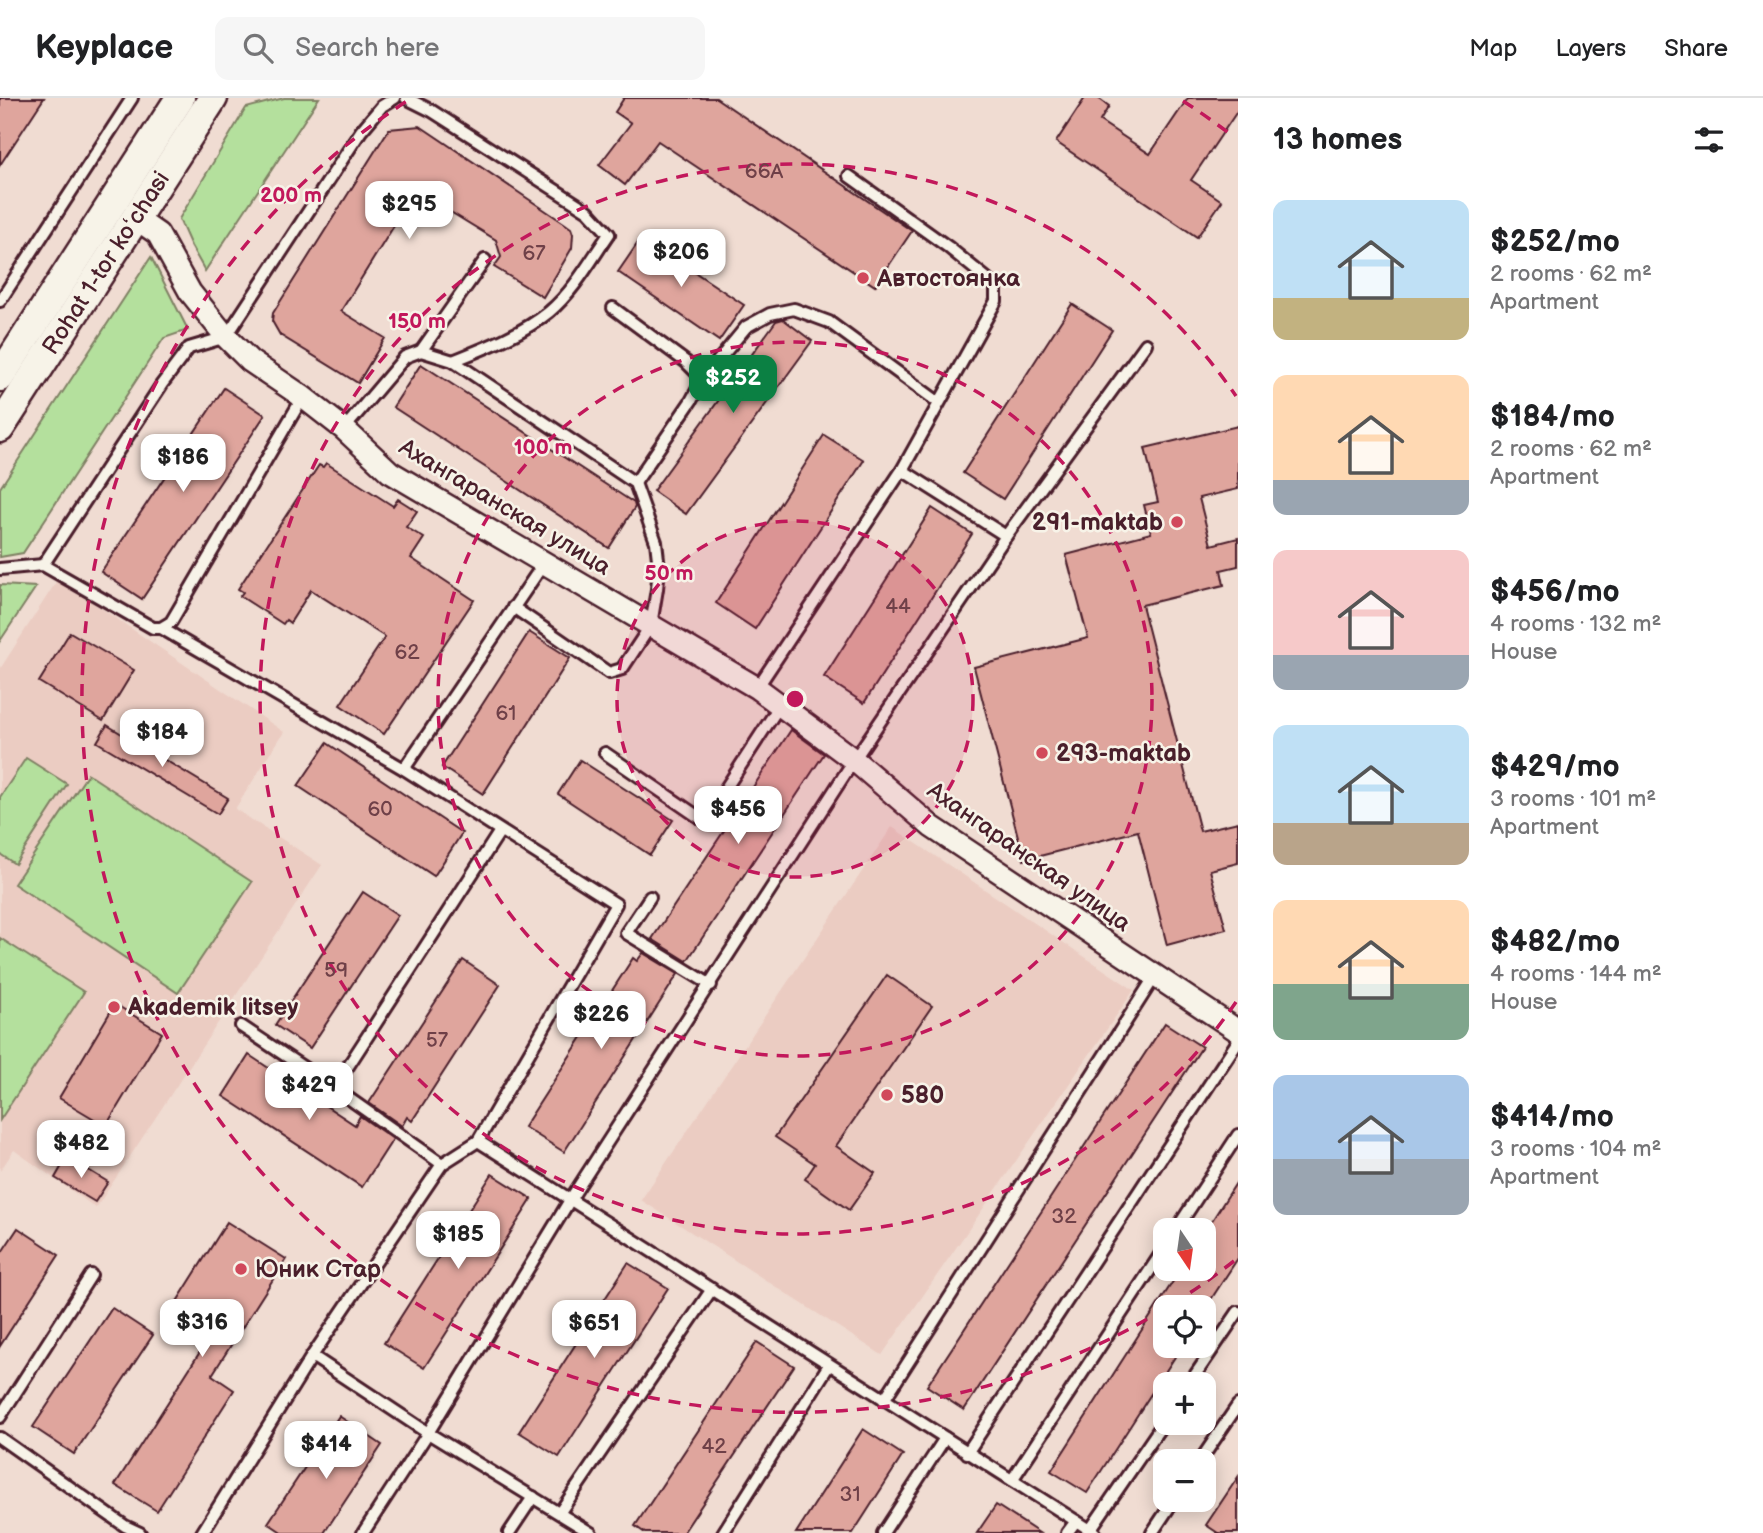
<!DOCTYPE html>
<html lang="en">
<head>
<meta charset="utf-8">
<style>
	:root { --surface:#fff; --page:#f6f6f6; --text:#202124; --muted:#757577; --line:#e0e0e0; --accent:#0b8043 }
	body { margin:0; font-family:"Balsamiq Sans",sans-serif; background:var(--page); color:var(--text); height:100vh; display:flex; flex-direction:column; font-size:26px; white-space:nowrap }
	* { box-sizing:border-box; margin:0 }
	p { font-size:23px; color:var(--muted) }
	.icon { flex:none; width:38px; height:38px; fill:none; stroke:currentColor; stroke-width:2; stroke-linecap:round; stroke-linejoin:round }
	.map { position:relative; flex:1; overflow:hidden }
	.details { display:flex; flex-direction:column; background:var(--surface); width:525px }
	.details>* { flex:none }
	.needle { width:46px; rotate:167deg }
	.tools { position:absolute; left:1153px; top:1120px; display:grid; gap:14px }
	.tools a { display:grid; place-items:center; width:63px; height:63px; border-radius:14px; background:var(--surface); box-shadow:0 4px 18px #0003; font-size:35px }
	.price { position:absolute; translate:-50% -60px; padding:0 16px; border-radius:14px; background:#fff; color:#222; font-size:23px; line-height:46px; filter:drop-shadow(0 2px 4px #0008) }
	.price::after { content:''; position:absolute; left:50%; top:42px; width:21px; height:16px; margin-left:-10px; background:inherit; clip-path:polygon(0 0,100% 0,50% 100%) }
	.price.active { background:var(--accent); color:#fff }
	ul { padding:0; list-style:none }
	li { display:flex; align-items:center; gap:21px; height:175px; padding:0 35px }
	li span { display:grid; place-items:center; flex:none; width:196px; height:140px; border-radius:14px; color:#555 }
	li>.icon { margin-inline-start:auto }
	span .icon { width:84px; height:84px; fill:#fffc; stroke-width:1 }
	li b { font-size:30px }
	h2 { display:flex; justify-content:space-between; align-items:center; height:84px; padding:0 35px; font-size:30px }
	header { display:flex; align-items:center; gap:42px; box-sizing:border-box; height:98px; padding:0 35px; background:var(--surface); border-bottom:2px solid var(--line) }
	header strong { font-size:33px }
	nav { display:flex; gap:38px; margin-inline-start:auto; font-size:24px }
	.search { width:490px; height:63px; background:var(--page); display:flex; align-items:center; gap:18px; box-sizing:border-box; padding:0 24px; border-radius:14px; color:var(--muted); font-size:26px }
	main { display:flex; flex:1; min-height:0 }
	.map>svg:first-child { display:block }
	.built { fill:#ebccc2 }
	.green { fill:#b4e09d; stroke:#7f8064; stroke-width:2 }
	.building { fill:#dfa59d; stroke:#4a1f2b; stroke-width:2 }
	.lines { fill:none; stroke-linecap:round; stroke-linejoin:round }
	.lane-casing { stroke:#4a1f2b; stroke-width:16 }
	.street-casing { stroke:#4a1f2b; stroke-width:26 }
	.secondary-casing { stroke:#4a1f2b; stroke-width:33 }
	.lane { stroke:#f7f3e8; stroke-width:10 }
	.street { stroke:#f7f3e8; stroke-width:21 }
	.secondary { stroke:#f7f3e8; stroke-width:28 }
	.ring { fill:none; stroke:#c2185b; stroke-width:3.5; stroke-dasharray:12 9 }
	.poi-dot { fill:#d1495b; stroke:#f7f3e8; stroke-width:2.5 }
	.labels { text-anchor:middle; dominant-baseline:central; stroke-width:5; stroke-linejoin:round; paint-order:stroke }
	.number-label { font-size:21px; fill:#6f4048 }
	.street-label { font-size:24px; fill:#4a1f2b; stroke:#f7f3e8 }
	.poi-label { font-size:24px; font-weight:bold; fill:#4a1f2b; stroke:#f7f3e8; text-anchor:start }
	.centre { fill:#c2185b; stroke:#f7f3e8; stroke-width:3.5 }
	.ring-label { font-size:21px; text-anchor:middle; font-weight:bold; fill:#c2185b; stroke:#f7f3e8; stroke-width:5; stroke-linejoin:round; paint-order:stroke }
</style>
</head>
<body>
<header>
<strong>Keyplace</strong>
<div class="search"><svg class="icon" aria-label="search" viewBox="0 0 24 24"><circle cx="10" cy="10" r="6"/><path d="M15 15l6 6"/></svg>Search here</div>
<nav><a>Map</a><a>Layers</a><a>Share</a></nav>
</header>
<main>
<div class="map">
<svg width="1238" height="1435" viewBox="0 0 1238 1435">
	<rect width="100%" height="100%" fill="#f0dcd2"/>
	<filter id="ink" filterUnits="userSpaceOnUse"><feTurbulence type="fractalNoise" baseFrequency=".0143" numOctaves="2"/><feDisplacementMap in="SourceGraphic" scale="14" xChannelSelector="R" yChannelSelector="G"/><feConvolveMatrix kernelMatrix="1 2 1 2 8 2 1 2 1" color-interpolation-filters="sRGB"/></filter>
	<g filter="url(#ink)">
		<g class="built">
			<polygon points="58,481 284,634 235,711 322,767 96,1110 14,1052 0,1073 0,571"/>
			<polygon points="892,729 1134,892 882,1257 641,1102"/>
		</g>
		<g class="green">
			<polygon points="284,0 319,0 205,173 191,148 179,121 246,10"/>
			<polygon points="151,159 188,232 164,240 23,455 0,459 0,390"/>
			<polygon points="0,487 36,489 0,543"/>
			<polygon points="26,660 67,686 15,766 0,756 0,699"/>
			<polygon points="88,676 252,784 178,895 14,786"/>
			<polygon points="0,840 84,894 0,1022"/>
		</g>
		<g class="building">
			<polygon points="0,0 44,0 0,67"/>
			<polygon points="624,0 716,0 912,133 875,188 658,43 625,87 599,67 631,25 615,14"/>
			<polygon points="1085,0 1098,0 1109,8 1100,23 1150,56 1188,0 1238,0 1238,12 1191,82 1222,103 1197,139 1056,44"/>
			<polygon points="420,28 564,125 571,130 573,136 572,150 543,199 494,169 501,159 496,142 426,99 410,102 341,213 385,240 358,285 280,237 272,223 273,215 389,31"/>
			<polygon points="642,139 744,207 719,243 618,174"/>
			<polygon points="1072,206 1112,232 1003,401 963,375"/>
			<polygon points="783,221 812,243 686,416 653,393 776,223"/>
			<polygon points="421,266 634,405 635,409 609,450 393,309"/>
			<polygon points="224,290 265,317 142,501 101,474"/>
			<polygon points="1238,328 1238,391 1199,400 1211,447 1238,440 1238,468 1221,472 1224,487 1142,507 1200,733 1238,724 1238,765 1210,772 1226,831 1167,847 1138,733 1024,762 974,569 1088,540 1066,457 1151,435 1144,407 1158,404 1145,350"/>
			<polygon points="824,337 864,362 755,531 716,505"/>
			<polygon points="326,365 393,408 398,401 417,413 406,429 424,440 411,460 474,502 384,636 340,607 385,539 311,492 290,525 286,522 283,526 240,498 243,494 238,491 319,367 323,369"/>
			<polygon points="932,410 972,436 864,605 824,579"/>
			<polygon points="70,534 134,572 103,623 39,584"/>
			<polygon points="529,534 570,560 483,696 442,669"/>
			<polygon points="107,627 228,700 218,716 97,644"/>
			<polygon points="791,632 824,656 687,863 652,841"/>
			<polygon points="327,645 462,735 434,778 298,688"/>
			<polygon points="580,662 673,722 650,757 558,696"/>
			<polygon points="363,794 398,817 310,950 275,927"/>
			<polygon points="643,855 678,876 564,1054 524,1029 633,860 637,863"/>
			<polygon points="463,862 500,887 412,1023 407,1019 402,1028 369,1005"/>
			<polygon points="887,877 932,908 836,1048 875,1075 849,1112 805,1081 815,1066 775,1039"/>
			<polygon points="115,906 162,935 106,1028 59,1000"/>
			<polygon points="1165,925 1202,949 964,1312 927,1288"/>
			<polygon points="249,957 355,1027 360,1018 393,1041 362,1089 223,998"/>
			<polygon points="67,1059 108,1084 95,1104 55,1080"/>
			<polygon points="492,1076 532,1101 424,1270 384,1245"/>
			<polygon points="1238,1082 1238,1160 1206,1209 1166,1209 1166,1248 1182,1248 1087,1395 1051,1373 1181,1171 1204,1171 1204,1135"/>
			<polygon points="227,1124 286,1161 212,1277 234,1292 157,1413 115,1387 205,1246 166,1221"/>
			<polygon points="18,1130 59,1157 0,1248 0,1157"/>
			<polygon points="628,1165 668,1190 559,1359 519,1334"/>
			<polygon points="112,1210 153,1237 74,1356 33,1329"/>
			<polygon points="757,1244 794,1268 683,1435 645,1435 635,1428"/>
			<polygon points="339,1318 382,1347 324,1435 283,1435 268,1425"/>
			<polygon points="863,1331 903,1357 853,1435 796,1435"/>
			<polygon points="1238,1379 1238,1435 1218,1435 1206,1427"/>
			<polygon points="996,1407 1039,1435 977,1435"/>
		</g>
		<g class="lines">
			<defs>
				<g id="lane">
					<path d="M 406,0 L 432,13 L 588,113 L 609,136 C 591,162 574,193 549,214 C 522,236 485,250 453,263"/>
					<polyline points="0,203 132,0"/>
					<polyline points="613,210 686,264 703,281 691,303 635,385"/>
					<polyline points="421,253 485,162"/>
					<polyline points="703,281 746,229 770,216 794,211 829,224 938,304"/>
					<polyline points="344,331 405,259 421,253 453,263 635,385 656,444 659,470 657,491 651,527 622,571 609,575 513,509"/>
					<polyline points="902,372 1006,438"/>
					<polyline points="43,467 162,286 189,250 226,239 361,33 382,8 395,0"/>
					<polyline points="0,471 43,467 153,530 161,530 171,524 303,299"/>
					<polyline points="161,530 404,671 544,465"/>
					<polyline points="757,590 902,372 996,203 996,188 948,149 849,78"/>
					<polyline points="605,655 700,720 711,713 780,607"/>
					<polyline points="650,799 626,835 711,887"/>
					<polyline points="241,928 334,990 442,1066"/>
					<polyline points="334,990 500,733"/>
					<polyline points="478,1043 1095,1435"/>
					<polyline points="1176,1132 1238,1037"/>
					<polyline points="312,1258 428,1335 591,1435"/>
					<polyline points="1189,1286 1238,1214"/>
					<polyline points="884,1302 1155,878"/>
					<polyline points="0,1319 91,1177"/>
					<polyline points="0,1340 125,1428 140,1435"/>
					<polyline points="967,1355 1238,943"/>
					<polyline points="1200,1363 1238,1307"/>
					<polyline points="1012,1382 1166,1148"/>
					<polyline points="560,1414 712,1191"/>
					<polyline points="1090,1432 1166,1321"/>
					<polyline points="202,1435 312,1258 442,1066 478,1043 616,806 404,671"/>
					<polyline points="363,1435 428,1335 570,1102 854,662 1006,438 1146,246"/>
					<polyline points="509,1435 533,1399"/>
					<polyline points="723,1435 829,1267"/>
					<polyline points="883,1435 945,1340"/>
					<polyline points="1067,1435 1076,1423"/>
					<polyline points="1152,1435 1174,1402"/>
				</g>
				<polyline id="street" points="135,120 158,136 190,194 226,239 250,263 303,299 344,331 390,374 757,590 854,662 932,729 1238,933"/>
				<g id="secondary">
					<polyline points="0,279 180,0"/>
					<polyline points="0,330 213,0"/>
				</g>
			</defs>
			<use href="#lane" class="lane-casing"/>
			<use href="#street" class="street-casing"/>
			<use href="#secondary" class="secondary-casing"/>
			<use href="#lane" class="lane"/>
			<use href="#street" class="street"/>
			<use href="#secondary" class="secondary"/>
		</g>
	</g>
	<circle cx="795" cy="601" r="178" fill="#c2185b" fill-opacity=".12"/>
	<g class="ring">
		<circle cx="795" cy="601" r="178"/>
		<circle cx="795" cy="601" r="357"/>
		<path d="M1236 904A535 535 0 1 1 1236 298"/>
		<path d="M1234 1163A713 713 0 1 1 407 3M1183 3A713 713 0 0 1 1234 39"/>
	</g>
	<g class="poi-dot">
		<circle cx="863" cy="180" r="7"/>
		<circle cx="1177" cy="424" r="7"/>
		<circle cx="1042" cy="655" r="7"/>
		<circle cx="114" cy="909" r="7"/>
		<circle cx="887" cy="997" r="7"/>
		<circle cx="241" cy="1171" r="7"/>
	</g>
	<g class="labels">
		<g class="number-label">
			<text x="764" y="73">66А</text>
			<text x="534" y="155">67</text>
			<text x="898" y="508">44</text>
			<text x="407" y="554">62</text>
			<text x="506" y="615">61</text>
			<text x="380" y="711">60</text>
			<text x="336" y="872">59</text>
			<text x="437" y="942">57</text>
			<text x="1064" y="1118">32</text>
			<text x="714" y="1348">42</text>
			<text x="850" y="1396">31</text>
		</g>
		<g class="street-label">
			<text transform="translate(106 165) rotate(-57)">Rohat 1-tor koʻchasi</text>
			<text transform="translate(505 409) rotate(31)">Ахангаранская улица</text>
			<text transform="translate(1029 759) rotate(35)">Ахангаранская улица</text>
		</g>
		<g class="poi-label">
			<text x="877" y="180">Автостоянка</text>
			<text x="1163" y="424" text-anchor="end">291-maktab</text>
			<text x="1056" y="655">293-maktab</text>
			<text x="128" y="909">Akademik litsey</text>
			<text x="901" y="997">580</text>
			<text x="255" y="1171">Юник Стар</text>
		</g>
	</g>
	<circle cx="795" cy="601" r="10" class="centre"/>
	<g class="ring-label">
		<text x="291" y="104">200 m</text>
		<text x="417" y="230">150 m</text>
		<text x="543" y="356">100 m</text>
		<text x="669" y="482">50 m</text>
	</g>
</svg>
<div class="tools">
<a><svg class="needle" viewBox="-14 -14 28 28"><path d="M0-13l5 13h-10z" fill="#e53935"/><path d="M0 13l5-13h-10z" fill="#757577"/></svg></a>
<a><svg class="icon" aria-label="locate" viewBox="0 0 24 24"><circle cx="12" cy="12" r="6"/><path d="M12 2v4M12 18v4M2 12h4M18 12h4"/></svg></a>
<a>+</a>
<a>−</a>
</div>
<b class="price" style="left:409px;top:143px">$295</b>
<b class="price" style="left:681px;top:191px">$206</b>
<b class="price active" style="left:733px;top:317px">$252</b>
<b class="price" style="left:183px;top:396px">$186</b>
<b class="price" style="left:162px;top:671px">$184</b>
<b class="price" style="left:738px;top:748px">$456</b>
<b class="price" style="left:601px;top:953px">$226</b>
<b class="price" style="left:309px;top:1024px">$429</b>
<b class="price" style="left:81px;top:1082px">$482</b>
<b class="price" style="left:458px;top:1173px">$185</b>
<b class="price" style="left:202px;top:1261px">$316</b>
<b class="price" style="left:594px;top:1262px">$651</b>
<b class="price" style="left:326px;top:1383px">$414</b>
</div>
<section class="details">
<h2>13 homes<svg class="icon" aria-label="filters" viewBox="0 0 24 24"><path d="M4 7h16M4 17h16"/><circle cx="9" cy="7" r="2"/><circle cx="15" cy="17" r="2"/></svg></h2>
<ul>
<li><span style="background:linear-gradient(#bfe0f5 70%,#c2b280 0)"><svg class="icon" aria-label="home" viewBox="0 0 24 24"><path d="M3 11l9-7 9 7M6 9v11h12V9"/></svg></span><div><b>$252/mo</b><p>2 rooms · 62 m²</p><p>Apartment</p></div></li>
<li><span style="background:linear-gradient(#ffd9b3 75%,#9aa5b1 0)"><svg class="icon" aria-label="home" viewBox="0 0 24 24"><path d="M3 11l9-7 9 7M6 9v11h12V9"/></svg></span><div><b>$184/mo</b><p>2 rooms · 62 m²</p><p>Apartment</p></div></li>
<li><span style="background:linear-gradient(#f6c9c9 75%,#9aa5b1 0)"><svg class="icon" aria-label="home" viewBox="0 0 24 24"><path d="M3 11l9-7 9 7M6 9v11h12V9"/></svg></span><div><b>$456/mo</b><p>4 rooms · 132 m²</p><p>House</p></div></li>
<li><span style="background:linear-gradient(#bfe0f5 70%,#b9a48a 0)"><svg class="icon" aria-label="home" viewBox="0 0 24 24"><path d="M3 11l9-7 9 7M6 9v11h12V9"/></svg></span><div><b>$429/mo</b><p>3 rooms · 101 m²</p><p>Apartment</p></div></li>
<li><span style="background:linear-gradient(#ffd9b3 60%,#7fa58c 0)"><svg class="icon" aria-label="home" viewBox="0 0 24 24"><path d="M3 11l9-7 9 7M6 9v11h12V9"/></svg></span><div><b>$482/mo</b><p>4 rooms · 144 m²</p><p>House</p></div></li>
<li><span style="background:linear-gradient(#a9c7e8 60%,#9aa5b1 0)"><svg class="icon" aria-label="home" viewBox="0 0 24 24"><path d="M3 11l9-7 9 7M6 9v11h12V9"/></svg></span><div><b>$414/mo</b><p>3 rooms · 104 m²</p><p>Apartment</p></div></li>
</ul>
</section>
</main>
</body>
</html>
